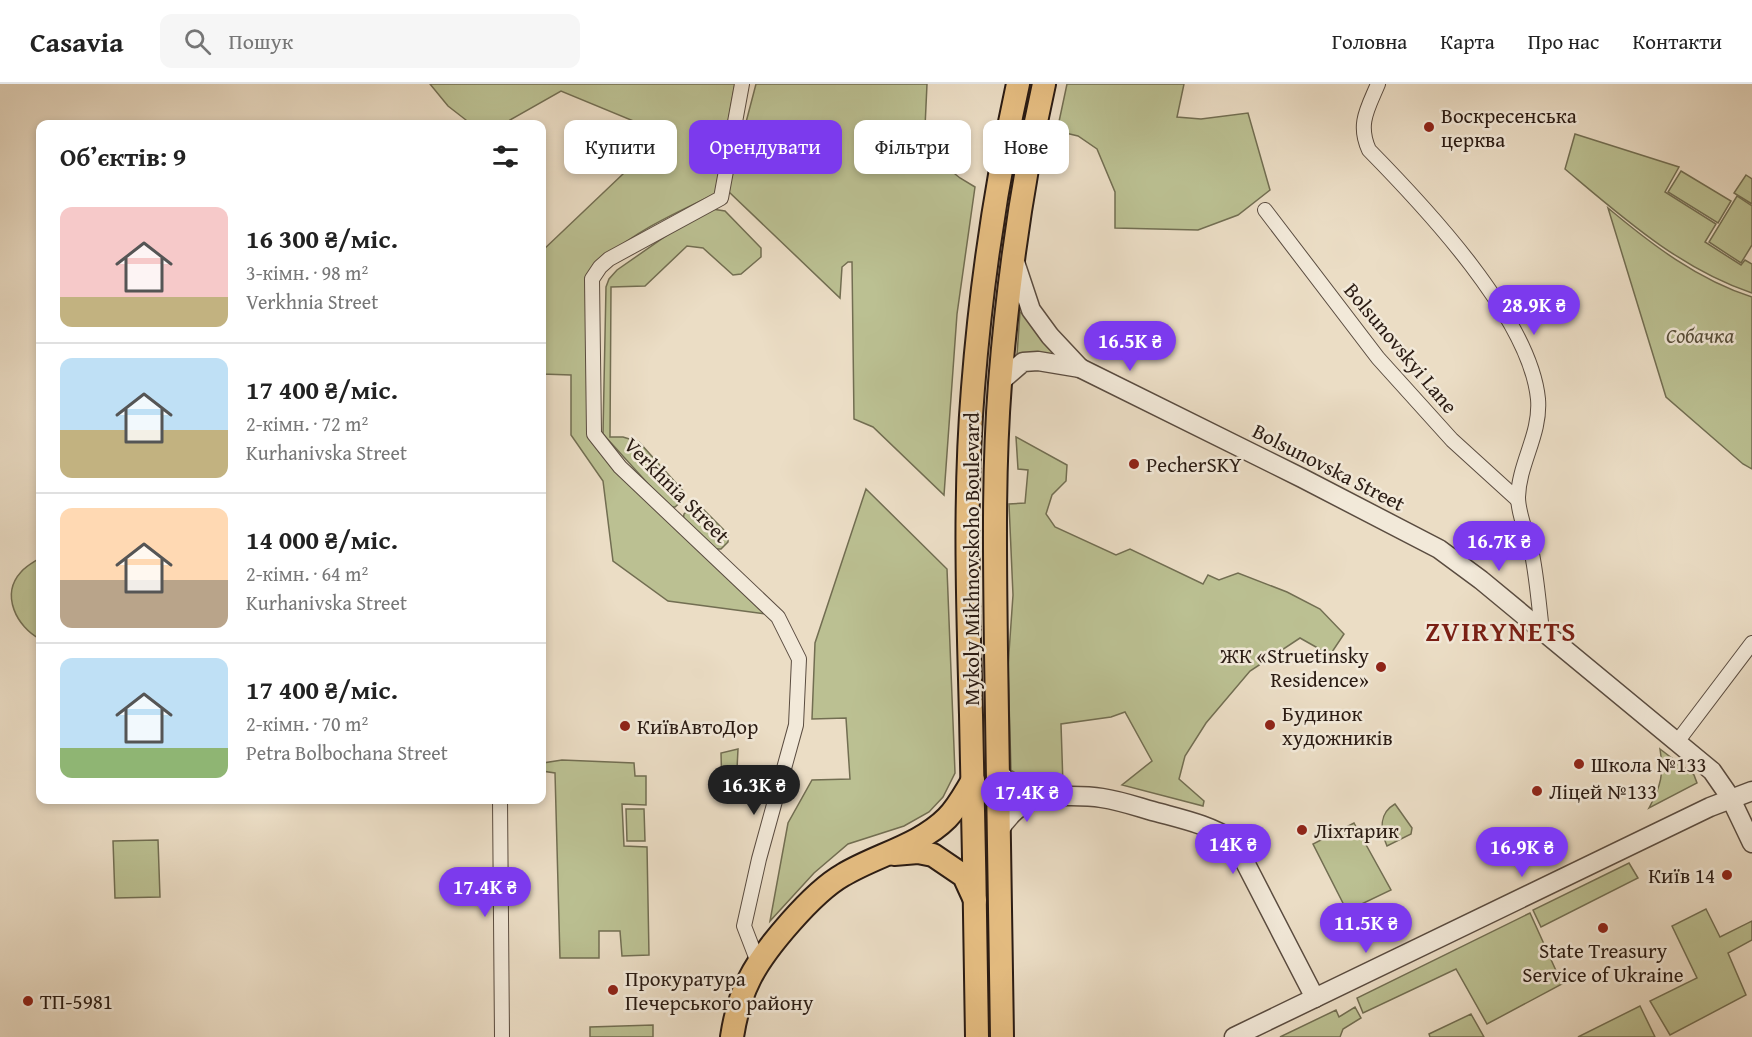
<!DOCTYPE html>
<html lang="uk">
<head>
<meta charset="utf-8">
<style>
	:root { --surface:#fff; --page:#f6f6f6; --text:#222; --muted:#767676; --line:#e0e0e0; --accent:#7c3aed }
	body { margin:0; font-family:"Gentium Book Plus",serif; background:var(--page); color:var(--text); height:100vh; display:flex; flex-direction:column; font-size:22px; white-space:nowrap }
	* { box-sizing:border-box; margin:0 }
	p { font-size:20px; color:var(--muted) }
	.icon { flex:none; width:33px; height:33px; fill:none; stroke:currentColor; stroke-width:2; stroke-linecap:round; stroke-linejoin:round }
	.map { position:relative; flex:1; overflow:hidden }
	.sheet { position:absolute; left:36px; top:36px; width:510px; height:684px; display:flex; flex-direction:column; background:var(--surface); border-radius:12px; box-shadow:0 3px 9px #0003 }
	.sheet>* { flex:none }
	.hud { position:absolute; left:564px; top:36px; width:570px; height:54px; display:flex; gap:12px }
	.price { position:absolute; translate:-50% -51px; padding:0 14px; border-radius:21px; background:var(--accent); color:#fff; font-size:20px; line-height:39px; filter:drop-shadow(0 2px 3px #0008) }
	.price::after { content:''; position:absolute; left:50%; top:36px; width:18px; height:14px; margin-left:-9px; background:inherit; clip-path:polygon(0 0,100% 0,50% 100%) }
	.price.selected { background:#222; color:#fff }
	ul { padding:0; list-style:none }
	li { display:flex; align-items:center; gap:18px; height:150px; padding:0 24px }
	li+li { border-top:2px solid var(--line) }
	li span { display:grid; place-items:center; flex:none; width:168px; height:120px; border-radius:12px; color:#555 }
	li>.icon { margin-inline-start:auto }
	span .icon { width:72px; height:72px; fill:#fffc; stroke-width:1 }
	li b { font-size:26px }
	h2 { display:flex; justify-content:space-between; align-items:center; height:72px; padding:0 24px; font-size:26px }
	.chip { padding:0 21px; border-radius:12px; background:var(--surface); box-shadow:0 3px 9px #0003; font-size:21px; line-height:54px }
	.chip.selected { background:var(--accent); color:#fff }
	header { display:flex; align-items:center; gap:36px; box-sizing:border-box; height:84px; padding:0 30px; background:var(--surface); border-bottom:2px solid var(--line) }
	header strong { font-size:28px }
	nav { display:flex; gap:33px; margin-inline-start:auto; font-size:21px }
	.search { width:420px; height:54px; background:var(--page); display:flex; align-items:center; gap:15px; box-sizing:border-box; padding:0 21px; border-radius:12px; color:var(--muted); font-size:22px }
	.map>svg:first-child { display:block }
	.green { fill:#bbc092; stroke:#726e52; stroke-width:1.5 }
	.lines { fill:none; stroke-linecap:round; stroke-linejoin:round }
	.minor-casing { stroke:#5a4c40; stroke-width:16 }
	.tertiary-casing { stroke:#5a4c40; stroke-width:21 }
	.primary-casing { stroke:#2a1b13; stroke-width:26 }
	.trunk-casing { stroke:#2a1b13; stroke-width:26 }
	.minor { stroke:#f2e9d9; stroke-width:14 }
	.tertiary { stroke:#f2e9d9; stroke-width:18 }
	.primary { stroke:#e6be82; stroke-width:22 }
	.trunk { stroke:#e6be82; stroke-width:22 }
	.poi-dot { fill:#8f2418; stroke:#f2e9d9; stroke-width:2 }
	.labels { text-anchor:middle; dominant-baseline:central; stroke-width:5; stroke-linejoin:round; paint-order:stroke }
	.poi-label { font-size:21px; fill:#2a1b13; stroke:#f2e9d9; text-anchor:start }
	.park-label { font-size:21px; font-style:italic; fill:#564d39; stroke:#f2e9d9 }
	.street-label { font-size:21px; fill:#2a1b13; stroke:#f2e9d9 }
	.district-label { font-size:27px; font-weight:bold; letter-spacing:1.5px; fill:#7a1f14; stroke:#f2e9d9 }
</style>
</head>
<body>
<header>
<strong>Casavia</strong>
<div class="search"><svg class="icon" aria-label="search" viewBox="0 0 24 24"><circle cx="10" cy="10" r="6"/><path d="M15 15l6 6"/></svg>Пошук</div>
<nav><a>Головна</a><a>Карта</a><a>Про нас</a><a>Контакти</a></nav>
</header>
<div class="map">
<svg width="1752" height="953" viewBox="0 0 1752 953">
	<rect width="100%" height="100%" fill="#ebddc5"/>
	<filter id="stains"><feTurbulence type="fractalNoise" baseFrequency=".00333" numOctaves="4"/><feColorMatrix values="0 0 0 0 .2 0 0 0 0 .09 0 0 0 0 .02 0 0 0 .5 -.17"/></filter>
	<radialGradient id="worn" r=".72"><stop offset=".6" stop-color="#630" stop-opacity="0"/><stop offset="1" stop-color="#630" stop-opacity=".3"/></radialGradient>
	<g class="green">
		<path d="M 430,0 L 735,0 L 715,110 C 673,130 631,149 597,181 L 590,352 L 766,530 L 668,517 L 613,477 L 603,397 L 571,351 L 571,291 L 542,290 L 542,167 L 665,50 L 561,7 L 503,40 L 466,40 L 466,36 L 448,22 Z"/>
		<polygon points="756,0 927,0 924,65 960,94 975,103 957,230 944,411 873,343 854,335 852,178 848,178 842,183 840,214 728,107"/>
		<polygon points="1067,0 1184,0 1177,33 1201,35 1248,29 1270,106 1238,131 1198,146 1115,144 1115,108 1097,65 1078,52 1057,47"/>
		<path d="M 1575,50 L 1679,83 L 1665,108 L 1716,140 L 1705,158 L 1741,181 L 1745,176 L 1752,180 L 1752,209 C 1680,185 1622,133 1565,85 Z"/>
		<polygon points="1681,87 1731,117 1718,139 1668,108"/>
		<polygon points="1746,91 1752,95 1752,120 1734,109"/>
		<polygon points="1737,112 1752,122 1752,161 1741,179 1709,158"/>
		<path d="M 1608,124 C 1651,160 1698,196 1752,213 L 1752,385 L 1743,380 L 1666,313 Z"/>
		<polygon points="712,125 725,127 761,164 761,173 741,190 733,191 703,164 687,162 645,202 611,203 610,353 623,353 639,358 685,409 684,415 675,423 669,423 603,350 606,203 609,195 617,186 686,138"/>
		<polygon points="1020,228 1030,236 1063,274 1017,271"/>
		<path d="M 1016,353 L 1067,381 L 1066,397 L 1052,411 L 1046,430 L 1055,443 L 1116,471 L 1130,465 L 1203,500 L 1208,491 L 1219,496 L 1238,489 L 1287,508 L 1320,525 L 1344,550 L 1330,571 L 1300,554 L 1250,587 L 1206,639 L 1185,672 L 1179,695 L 1204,717 L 1203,722 L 1122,701 L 1152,677 L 1125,628 L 1111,633 L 1061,640 L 1063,701 C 1044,702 1027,697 1011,686 L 1008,583 L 1013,511 L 1009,420 L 1025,419 L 1028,386 L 1018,385 Z"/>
		<polygon points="866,405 947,485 955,689 943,713 929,728 904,742 848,760 814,789 770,837 788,739 812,696 850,695 846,634 812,635 815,559"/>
		<polygon points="693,421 700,422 728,450 728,458 721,465 711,465 683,437 684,430"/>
		<path d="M 40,474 L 40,555 C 17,543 0,511 21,488 C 26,482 34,478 40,474 Z"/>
		<polygon points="738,665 736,705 722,706 721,669"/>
		<path d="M 1660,665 L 1694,691 L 1697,699 L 1649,724 C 1661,702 1664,690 1660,665 Z"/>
		<polygon points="562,676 634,679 635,692 646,692 646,721 622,720 624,762 647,763 649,871 622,872 620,847 599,847 599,874 560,874 555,689 542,687 543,679"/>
		<path d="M 1395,720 L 1412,744 L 1411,750 L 1387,762 C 1380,746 1379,729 1395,720 Z"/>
		<polygon points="626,725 644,725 645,757 627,757"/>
		<polygon points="1354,739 1391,806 1347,827 1313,760"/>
		<polygon points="158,756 160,813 115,814 113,757"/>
		<polygon points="1629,779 1638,794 1541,843 1533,826"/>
		<polygon points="1706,825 1720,853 1752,837 1752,856 1728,869 1746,911 1670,951 1650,917 1697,894 1672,842"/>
		<polygon points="1530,829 1562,900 1487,940 1456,885 1363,929 1357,914"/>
		<polygon points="1640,922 1655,953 1578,953"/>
		<polygon points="1355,923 1361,934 1343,945 1340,953 1280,953 1336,926 1339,933"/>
		<polygon points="1471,930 1484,953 1430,953 1429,950"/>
		<polygon points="653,941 653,953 590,953 590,943"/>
	</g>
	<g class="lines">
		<defs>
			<g id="minor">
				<polyline points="742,0 721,114 609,175 600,183 592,195 594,350 620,383 778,533 799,575 796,641 759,775 744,842 759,881"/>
				<path d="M 1378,0 C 1368,24 1357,40 1369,66 C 1425,123 1530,234 1538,315 C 1541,350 1519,379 1518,413 C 1518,431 1528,452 1532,470 C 1537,495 1539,522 1542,547"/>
				<polyline points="1265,126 1378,274 1452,356 1518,416"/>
				<polyline points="1677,658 1752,559"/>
				<polyline points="500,716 502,953"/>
			</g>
			<g id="tertiary">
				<polyline points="1014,175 1031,226 1050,252 1080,284"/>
				<polyline points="1000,298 1023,278 1038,277 1080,284 1302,394 1439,465 1481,496 1712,687 1730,713 1752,759"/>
				<path d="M 998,688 C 1031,724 1060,707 1102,714 C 1122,717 1141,724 1160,729 C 1186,736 1212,742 1234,757 L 1315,914"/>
				<path d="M 998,748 C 1009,730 1021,720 1040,712"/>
				<polyline points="1234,953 1710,723 1752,707"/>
			</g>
			<g id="primary">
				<polyline points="894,770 918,768 933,771 964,792 975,816"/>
				<path d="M 732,953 C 735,933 740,914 749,896 C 764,865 813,808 843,791 C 876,771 919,762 947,734 C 958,723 965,709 973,696"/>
			</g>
			<g id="trunk">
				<path d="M 977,953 C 975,846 974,738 971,631 C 968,522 964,413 973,304 C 981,202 996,100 1018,0"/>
				<path d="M 1002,953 C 1000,825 998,697 996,568 C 995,479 993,389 1000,299 C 1008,199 1022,98 1044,0"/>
			</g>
		</defs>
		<use href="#minor" class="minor-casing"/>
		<use href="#tertiary" class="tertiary-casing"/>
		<use href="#primary" class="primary-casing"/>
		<use href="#trunk" class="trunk-casing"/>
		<use href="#minor" class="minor"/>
		<use href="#tertiary" class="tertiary"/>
		<use href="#primary" class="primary"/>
		<use href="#trunk" class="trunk"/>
	</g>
	<g class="poi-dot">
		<circle cx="1429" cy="43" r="6"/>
		<circle cx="1134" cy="380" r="6"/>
		<circle cx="1381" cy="583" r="6"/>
		<circle cx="1270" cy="641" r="6"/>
		<circle cx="625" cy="642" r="6"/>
		<circle cx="1579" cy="680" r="6"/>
		<circle cx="1537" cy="707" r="6"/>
		<circle cx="1302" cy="746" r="6"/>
		<circle cx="1727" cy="791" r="6"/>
		<circle cx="1603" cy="844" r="6"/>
		<circle cx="613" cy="906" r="6"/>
		<circle cx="28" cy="917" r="6"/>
	</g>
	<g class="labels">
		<g class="poi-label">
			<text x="1441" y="31">Воскресенська<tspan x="1441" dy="24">церква</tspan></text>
			<text x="1146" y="380">PecherSKY</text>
			<text x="1369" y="571" text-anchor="end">ЖК «Struetinsky<tspan x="1369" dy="24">Residence»</tspan></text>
			<text x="1282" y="629">Будинок<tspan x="1282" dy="24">художників</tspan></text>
			<text x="637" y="642">КиївАвтоДор</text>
			<text x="1591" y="680">Школа №133</text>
			<text x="1549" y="707">Ліцей №133</text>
			<text x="1314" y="746">Ліхтарик</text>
			<text x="1715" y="791" text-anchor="end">Київ 14</text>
			<text x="1603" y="866" text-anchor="middle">State Treasury<tspan x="1603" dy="24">Service of Ukraine</tspan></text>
			<text x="625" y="894">Прокуратура<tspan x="625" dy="24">Печерського району</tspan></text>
			<text x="40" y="917">ТП-5981</text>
		</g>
		<g class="park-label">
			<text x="1700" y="251">Собачка</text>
		</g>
		<g class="street-label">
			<text transform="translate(1401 264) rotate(50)">Bolsunovskyi Lane</text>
			<text transform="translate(1329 383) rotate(27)">Bolsunovska Street</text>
			<text transform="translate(677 406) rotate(45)">Verkhnia Street</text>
			<text transform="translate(971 475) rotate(-90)">Mykoly Mikhnovskoho Boulevard</text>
		</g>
		<g class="district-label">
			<text x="1501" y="547">ZVIRYNETS</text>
		</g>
	</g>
	<rect width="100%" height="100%" filter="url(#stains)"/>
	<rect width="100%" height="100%" fill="url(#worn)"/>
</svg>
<b class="price" style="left:1534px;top:252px">28.9K ₴</b>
<b class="price" style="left:1130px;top:288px">16.5K ₴</b>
<b class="price" style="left:1499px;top:488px">16.7K ₴</b>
<b class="price selected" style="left:754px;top:732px">16.3K ₴</b>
<b class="price" style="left:1027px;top:739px">17.4K ₴</b>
<b class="price" style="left:1233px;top:791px">14K ₴</b>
<b class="price" style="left:1522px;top:794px">16.9K ₴</b>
<b class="price" style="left:485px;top:834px">17.4K ₴</b>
<b class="price" style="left:1366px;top:870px">11.5K ₴</b>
<div class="hud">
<a class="chip">Купити</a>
<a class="chip selected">Орендувати</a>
<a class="chip">Фільтри</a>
<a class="chip">Нове</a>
</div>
<section class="sheet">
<h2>Об’єктів: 9<svg class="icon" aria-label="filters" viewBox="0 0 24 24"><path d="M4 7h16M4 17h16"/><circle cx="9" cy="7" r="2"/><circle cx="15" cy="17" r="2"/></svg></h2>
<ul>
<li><span style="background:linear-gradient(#f6c9c9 75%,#c2b280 0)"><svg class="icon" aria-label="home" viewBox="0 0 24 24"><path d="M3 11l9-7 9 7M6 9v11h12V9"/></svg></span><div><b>16 300 ₴/міс.</b><p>3-кімн. · 98 m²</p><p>Verkhnia Street</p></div></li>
<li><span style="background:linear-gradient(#bfe0f5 60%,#c2b280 0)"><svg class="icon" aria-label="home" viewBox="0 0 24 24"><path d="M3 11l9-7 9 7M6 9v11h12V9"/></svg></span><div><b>17 400 ₴/міс.</b><p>2-кімн. · 72 m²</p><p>Kurhanivska Street</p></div></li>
<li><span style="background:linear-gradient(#ffd9b3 60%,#b9a48a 0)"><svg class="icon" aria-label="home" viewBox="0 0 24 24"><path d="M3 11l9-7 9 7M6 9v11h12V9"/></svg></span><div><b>14 000 ₴/міс.</b><p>2-кімн. · 64 m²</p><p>Kurhanivska Street</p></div></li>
<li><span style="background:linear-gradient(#bfe0f5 75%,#8fb573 0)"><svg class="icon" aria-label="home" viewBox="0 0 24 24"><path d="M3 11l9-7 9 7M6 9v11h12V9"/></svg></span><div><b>17 400 ₴/міс.</b><p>2-кімн. · 70 m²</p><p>Petra Bolbochana Street</p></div></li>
</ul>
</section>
</div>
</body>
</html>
